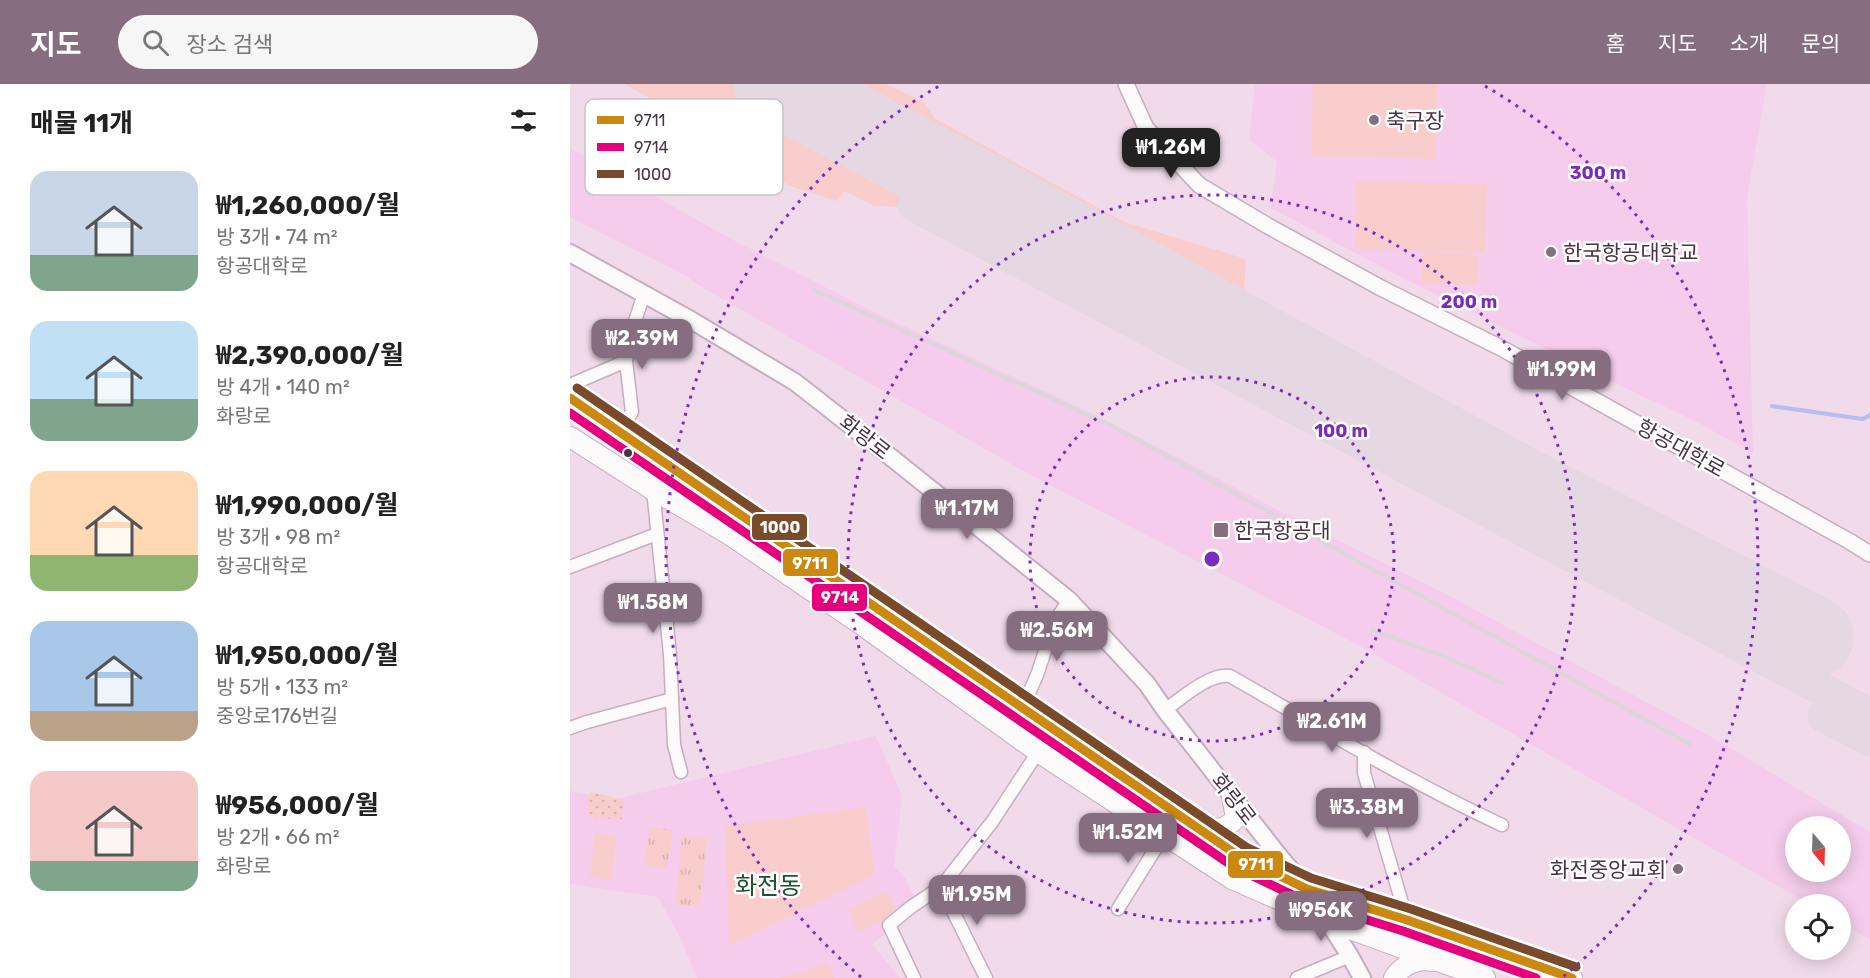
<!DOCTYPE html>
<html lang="ko">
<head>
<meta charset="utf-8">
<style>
	:root { --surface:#fff; --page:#f6f6f6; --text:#222; --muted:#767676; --accent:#866d80 }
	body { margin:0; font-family:Rubik,"Noto Sans KR",sans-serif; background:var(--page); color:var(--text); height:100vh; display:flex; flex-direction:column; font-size:22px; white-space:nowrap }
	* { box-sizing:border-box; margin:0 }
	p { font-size:20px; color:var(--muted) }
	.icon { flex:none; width:33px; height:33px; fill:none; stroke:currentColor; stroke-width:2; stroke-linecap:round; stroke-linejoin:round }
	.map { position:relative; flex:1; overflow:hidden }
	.details { display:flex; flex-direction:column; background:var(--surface); width:570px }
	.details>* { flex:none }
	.needle { width:39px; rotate:161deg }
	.tools { position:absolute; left:1215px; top:732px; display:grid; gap:12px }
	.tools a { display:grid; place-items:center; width:66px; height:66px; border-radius:50%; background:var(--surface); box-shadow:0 3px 15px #0003; font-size:30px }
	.price { position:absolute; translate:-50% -51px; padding:0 14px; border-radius:12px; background:var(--accent); color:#fff; font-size:20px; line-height:39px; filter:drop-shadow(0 2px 3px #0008) }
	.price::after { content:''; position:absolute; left:50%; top:36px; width:18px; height:14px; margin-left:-9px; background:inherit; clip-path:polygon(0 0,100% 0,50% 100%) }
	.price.selected { background:#222; color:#fff }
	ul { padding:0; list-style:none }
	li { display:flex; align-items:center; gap:18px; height:150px; padding:0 30px }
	li span { display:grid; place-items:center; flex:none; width:168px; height:120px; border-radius:18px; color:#555 }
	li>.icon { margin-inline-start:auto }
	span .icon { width:72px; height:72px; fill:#fffc; stroke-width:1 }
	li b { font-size:26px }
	h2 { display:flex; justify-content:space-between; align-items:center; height:72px; padding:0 30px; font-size:26px }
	header { display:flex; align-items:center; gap:36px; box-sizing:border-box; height:84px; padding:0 30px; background:var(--accent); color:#fff }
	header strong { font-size:28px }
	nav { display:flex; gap:33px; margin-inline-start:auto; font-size:21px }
	.search { width:420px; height:54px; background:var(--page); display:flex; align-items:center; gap:15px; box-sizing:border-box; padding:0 21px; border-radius:33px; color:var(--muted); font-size:22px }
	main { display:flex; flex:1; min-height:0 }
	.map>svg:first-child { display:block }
	.built { fill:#f5ccec; fill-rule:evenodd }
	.grass { fill:#f9cdcb }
	.park { fill:url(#park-tufts) }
	.garden { fill:url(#garden-dots) }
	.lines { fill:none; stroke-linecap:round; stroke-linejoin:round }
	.stream { stroke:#b9bcf0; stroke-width:4 }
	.taxiway { stroke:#e6d8e2; stroke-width:33 }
	.runway { stroke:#e6d8e2; stroke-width:82 }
	.minor-casing { stroke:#c4aebf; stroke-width:15 }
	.tertiary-casing { stroke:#c4aebf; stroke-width:18 }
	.secondary-casing { stroke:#c4aebf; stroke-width:20 }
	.primary-casing { stroke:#c4aebf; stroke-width:22 }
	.minor { stroke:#fdfafc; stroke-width:12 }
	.tertiary { stroke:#fdfafc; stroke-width:15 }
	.secondary { stroke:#fdfafc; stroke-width:16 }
	.primary { stroke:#fdfafc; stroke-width:20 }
	.rail { stroke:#dcd5da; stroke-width:4 }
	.bus-1-casing { stroke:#fff; stroke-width:14 }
	.bus-2-casing { stroke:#fff; stroke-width:14 }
	.bus-3-casing { stroke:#fff; stroke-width:14 }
	.bus-1 { stroke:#cc8912; stroke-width:9 }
	.bus-2 { stroke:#e5007d; stroke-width:9 }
	.bus-3 { stroke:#7a4b2a; stroke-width:9 }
	.ring { fill:none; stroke:#7b2cbf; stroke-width:3; stroke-dasharray:3 6 }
	.poi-dot { fill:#866d80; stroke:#fff; stroke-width:2 }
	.bus-dot { fill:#4c3246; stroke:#fff; stroke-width:2 }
	.labels { text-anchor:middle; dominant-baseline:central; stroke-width:5; stroke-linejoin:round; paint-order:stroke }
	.poi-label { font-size:21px; fill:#4c3246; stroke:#fff; text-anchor:start }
	.street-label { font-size:21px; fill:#4c3246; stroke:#fff }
	.quarter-label { font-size:24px; fill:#1b5232; stroke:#fff }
	.key { fill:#fff; stroke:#c9c2c8; stroke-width:1.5 }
	.key-label { font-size:16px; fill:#4c3246 }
	.centre { fill:#7b2cbf; stroke:#fff; stroke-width:3 }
	.ring-label { font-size:18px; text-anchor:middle; font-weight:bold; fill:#7b2cbf; stroke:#fff; stroke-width:5; stroke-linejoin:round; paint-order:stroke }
	.line-badge { stroke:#fff; stroke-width:2 }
	.badge-label { font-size:16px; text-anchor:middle; font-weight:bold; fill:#fff }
</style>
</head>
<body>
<header>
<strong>지도</strong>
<div class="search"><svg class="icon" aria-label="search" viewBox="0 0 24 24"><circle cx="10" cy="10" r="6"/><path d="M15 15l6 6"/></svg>장소 검색</div>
<nav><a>홈</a><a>지도</a><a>소개</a><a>문의</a></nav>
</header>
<main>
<section class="details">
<h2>매물 11개<svg class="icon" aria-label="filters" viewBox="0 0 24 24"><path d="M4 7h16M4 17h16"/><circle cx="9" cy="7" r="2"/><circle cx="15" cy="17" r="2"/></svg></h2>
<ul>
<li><span style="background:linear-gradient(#c9d6e8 70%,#7fa58c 0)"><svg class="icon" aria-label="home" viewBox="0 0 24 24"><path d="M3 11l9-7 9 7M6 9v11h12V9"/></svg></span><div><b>₩1,260,000/월</b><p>방 3개 · 74 m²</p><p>항공대학로</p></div></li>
<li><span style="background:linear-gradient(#bfe0f5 65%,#7fa58c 0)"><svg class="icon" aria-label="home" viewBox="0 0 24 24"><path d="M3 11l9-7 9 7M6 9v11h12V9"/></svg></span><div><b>₩2,390,000/월</b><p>방 4개 · 140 m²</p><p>화랑로</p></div></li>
<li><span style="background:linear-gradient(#ffd9b3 70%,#8fb573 0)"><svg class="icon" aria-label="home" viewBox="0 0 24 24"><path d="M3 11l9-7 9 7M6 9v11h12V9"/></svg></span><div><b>₩1,990,000/월</b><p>방 3개 · 98 m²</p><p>항공대학로</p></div></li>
<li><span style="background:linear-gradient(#a9c7e8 75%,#b9a48a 0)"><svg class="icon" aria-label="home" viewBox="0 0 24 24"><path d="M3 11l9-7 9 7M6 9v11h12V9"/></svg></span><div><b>₩1,950,000/월</b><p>방 5개 · 133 m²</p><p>중앙로176번길</p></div></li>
<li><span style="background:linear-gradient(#f6c9c9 75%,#7fa58c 0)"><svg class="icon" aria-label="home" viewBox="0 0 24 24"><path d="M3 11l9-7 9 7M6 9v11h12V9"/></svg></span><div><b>₩956,000/월</b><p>방 2개 · 66 m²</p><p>화랑로</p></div></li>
</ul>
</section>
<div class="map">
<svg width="1300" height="894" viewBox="0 0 1300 894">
	<defs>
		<pattern id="park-tufts" width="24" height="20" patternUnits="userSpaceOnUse" patternTransform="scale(1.5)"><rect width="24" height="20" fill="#f9cdcb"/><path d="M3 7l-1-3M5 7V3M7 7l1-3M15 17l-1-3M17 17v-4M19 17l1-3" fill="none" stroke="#d7b0b0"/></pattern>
		<pattern id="garden-dots" width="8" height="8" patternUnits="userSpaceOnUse" patternTransform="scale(1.5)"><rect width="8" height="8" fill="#f9cdcb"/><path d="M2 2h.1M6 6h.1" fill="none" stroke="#d7b0b0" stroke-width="1.8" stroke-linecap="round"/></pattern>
	</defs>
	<rect width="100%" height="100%" fill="#f1dbeb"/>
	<g class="built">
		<polygon points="685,0 1197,0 1177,113 1183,369 1125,337 1051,302 825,190 701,124 707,78 679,55"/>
		<path d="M 0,64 L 159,154 L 304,228 L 534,335 L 708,426 L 872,508 L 1147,656 L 1300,748 L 1300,856 L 1271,839 L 1270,820 L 1239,820 L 788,561 L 457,389 L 135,205 L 111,189 L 0,133 ZM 1270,742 L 1270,788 L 1226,788 L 1226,742 Z"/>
		<polygon points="306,652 332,712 324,782 336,795 347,819 335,835 302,860 330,894 127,894 111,855 88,813 0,800 0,707 46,715"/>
	</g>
	<g class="grass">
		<polygon points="54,0 174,0 368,104 358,117 342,109 331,123 304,122 275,107 267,117 220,102 156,65 150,54 144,49 135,45 128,38 124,28 112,19 97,15 82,15"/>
		<polygon points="247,0 317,0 355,19 364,34 554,138 676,175 674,213 666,226"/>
		<polygon points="743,0 867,0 865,75 741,72"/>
		<polygon points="786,97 917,100 915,168 785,165"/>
		<polygon points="852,168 908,170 907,201 851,199"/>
		<polygon points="296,723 304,786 302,792 159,862 155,742"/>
		<polygon points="25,749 46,752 41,796 20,793"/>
		<polygon points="316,807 327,829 289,848 278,825"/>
		<polygon points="258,879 264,894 211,894"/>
	</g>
	<g class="park">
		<polygon points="80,742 103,746 97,784 74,781"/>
		<polygon points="112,752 137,754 130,822 109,821 106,813"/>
	</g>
	<polygon class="garden" points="21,708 53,716 52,735 19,734 17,713"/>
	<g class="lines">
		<polyline class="stream" points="1202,322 1293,335 1300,331"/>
		<g class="taxiway">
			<path d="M 376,92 L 385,104 C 384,119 379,131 388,145"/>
			<polyline points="344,121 1300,631"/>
			<polyline points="676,297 693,263"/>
			<polyline points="1254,632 1300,656"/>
		</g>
		<polyline class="runway" points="205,0 411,109 952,404 1243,553"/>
		<defs>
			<g id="minor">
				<polyline points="0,301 56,277"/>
				<polyline points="49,347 62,328 56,277 65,237 74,210"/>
				<polyline points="83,406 100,570 104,661 111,688"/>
				<polyline points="0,483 87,450"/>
				<polyline points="452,625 467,591 485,537 499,516"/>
				<path d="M 595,626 C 612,614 639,589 660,592 C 749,643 839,698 932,741"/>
				<polyline points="0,644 17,638 102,615"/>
				<polyline points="794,668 794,689 837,836"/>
				<polyline points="371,803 416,894"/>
				<polyline points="548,825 594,751"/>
				<polyline points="344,894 319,841 341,823 371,803 422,738 468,668"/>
				<polyline points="727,894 780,872"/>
			</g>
			<polyline id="tertiary" points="556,0 576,44 629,101 698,142 811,204 931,264 1279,457 1300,470"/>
			<polyline id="secondary" points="0,169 121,236 225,298 327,378 499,516 577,600 595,626 709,772 737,805 780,872 792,894"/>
			<g id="primary">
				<polyline points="0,314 262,492 452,625 670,773 737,805 837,836 1002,894"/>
				<polyline points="0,353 83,406 157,449 292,541 468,668 662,795 758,837 915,894"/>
				<path d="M 630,744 C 645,746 655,747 666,734 L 662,712"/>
				<path d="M 824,894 C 832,881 847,874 862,877"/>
			</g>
		</defs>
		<use href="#minor" class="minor-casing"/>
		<use href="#tertiary" class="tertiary-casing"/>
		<use href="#secondary" class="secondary-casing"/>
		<use href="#primary" class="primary-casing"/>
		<use href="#minor" class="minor"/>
		<use href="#tertiary" class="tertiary"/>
		<use href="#secondary" class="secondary"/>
		<use href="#primary" class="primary"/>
		<g class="rail">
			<polyline points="244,206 544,343 1120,660"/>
			<polyline points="802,546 873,572 932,599"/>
		</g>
		<defs>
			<polyline id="bus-1" points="0,314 670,773 737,805 837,836 1002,894"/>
			<polyline id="bus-2" points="0,329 664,783 733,816 833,847 966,894"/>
			<polyline id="bus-3" points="7,304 676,763 741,794 841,825 1006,883"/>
		</defs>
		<use href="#bus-1" class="bus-1-casing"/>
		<use href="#bus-2" class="bus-2-casing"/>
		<use href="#bus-3" class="bus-3-casing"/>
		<use href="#bus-1" class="bus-1"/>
		<use href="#bus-2" class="bus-2"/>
		<use href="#bus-3" class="bus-3"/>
	</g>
	<g class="ring">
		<circle cx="642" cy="475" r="182"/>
		<circle cx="642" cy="475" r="364"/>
		<path d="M291 893A546 546 0 0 1 369 2M915 2A546 546 0 0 1 993 893"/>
	</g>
	<g class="poi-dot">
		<circle cx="804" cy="36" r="6"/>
		<circle cx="981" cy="168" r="6"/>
		<rect x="643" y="438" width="16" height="16" rx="3"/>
		<circle cx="1108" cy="785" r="6"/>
	</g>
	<circle class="bus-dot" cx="58" cy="369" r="5"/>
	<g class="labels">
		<g class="poi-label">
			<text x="816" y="36">축구장</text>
			<text x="993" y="168">한국항공대학교</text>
			<text x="664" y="446">한국항공대</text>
			<text x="1096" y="785" text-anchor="end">화전중앙교회</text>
		</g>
		<g class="street-label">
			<text transform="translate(295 353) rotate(38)">화랑로</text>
			<text transform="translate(1111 364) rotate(29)">항공대학로</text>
			<text transform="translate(664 715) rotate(52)">화랑로</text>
		</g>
		<g class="quarter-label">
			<text x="198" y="802">화전동</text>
		</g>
	</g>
	<rect x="15" y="15" width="198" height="96" rx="9" class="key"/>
	<rect x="27" y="32" width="27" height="8" fill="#cc8912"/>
	<rect x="27" y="59" width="27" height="8" fill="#e5007d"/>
	<rect x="27" y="86" width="27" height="8" fill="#7a4b2a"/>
	<g class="key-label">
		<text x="64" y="42">9711</text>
		<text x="64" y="69">9714</text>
		<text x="64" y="96">1000</text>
	</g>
	<circle cx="642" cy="475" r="9" class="centre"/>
	<g class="ring-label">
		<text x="1028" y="95">300 m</text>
		<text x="899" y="224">200 m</text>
		<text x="771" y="353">100 m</text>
	</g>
	<g class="line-badge">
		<rect x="181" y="429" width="57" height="28" rx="6" fill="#7a4b2a"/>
		<rect x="212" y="464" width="57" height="29" rx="6" fill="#cc8912"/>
		<rect x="241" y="499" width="57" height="29" rx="6" fill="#e5007d"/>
		<rect x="657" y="766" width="57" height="29" rx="6" fill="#cc8912"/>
	</g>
	<g class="badge-label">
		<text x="210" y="449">1000</text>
		<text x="240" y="485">9711</text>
		<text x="270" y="519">9714</text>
		<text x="686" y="786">9711</text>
	</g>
</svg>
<div class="tools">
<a><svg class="needle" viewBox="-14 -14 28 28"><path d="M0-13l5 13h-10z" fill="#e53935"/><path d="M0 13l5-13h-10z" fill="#767676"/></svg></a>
<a><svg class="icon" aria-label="locate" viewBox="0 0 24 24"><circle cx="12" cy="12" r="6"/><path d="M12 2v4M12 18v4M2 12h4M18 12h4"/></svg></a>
</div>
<b class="price selected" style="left:601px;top:95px">₩1.26M</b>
<b class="price" style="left:72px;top:286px">₩2.39M</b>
<b class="price" style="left:992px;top:317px">₩1.99M</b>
<b class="price" style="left:397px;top:456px">₩1.17M</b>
<b class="price" style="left:83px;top:550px">₩1.58M</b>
<b class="price" style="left:487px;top:578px">₩2.56M</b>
<b class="price" style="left:762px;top:669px">₩2.61M</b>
<b class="price" style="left:797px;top:755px">₩3.38M</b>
<b class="price" style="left:558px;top:780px">₩1.52M</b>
<b class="price" style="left:407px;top:842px">₩1.95M</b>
<b class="price" style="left:751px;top:858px">₩956K</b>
</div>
</main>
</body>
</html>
